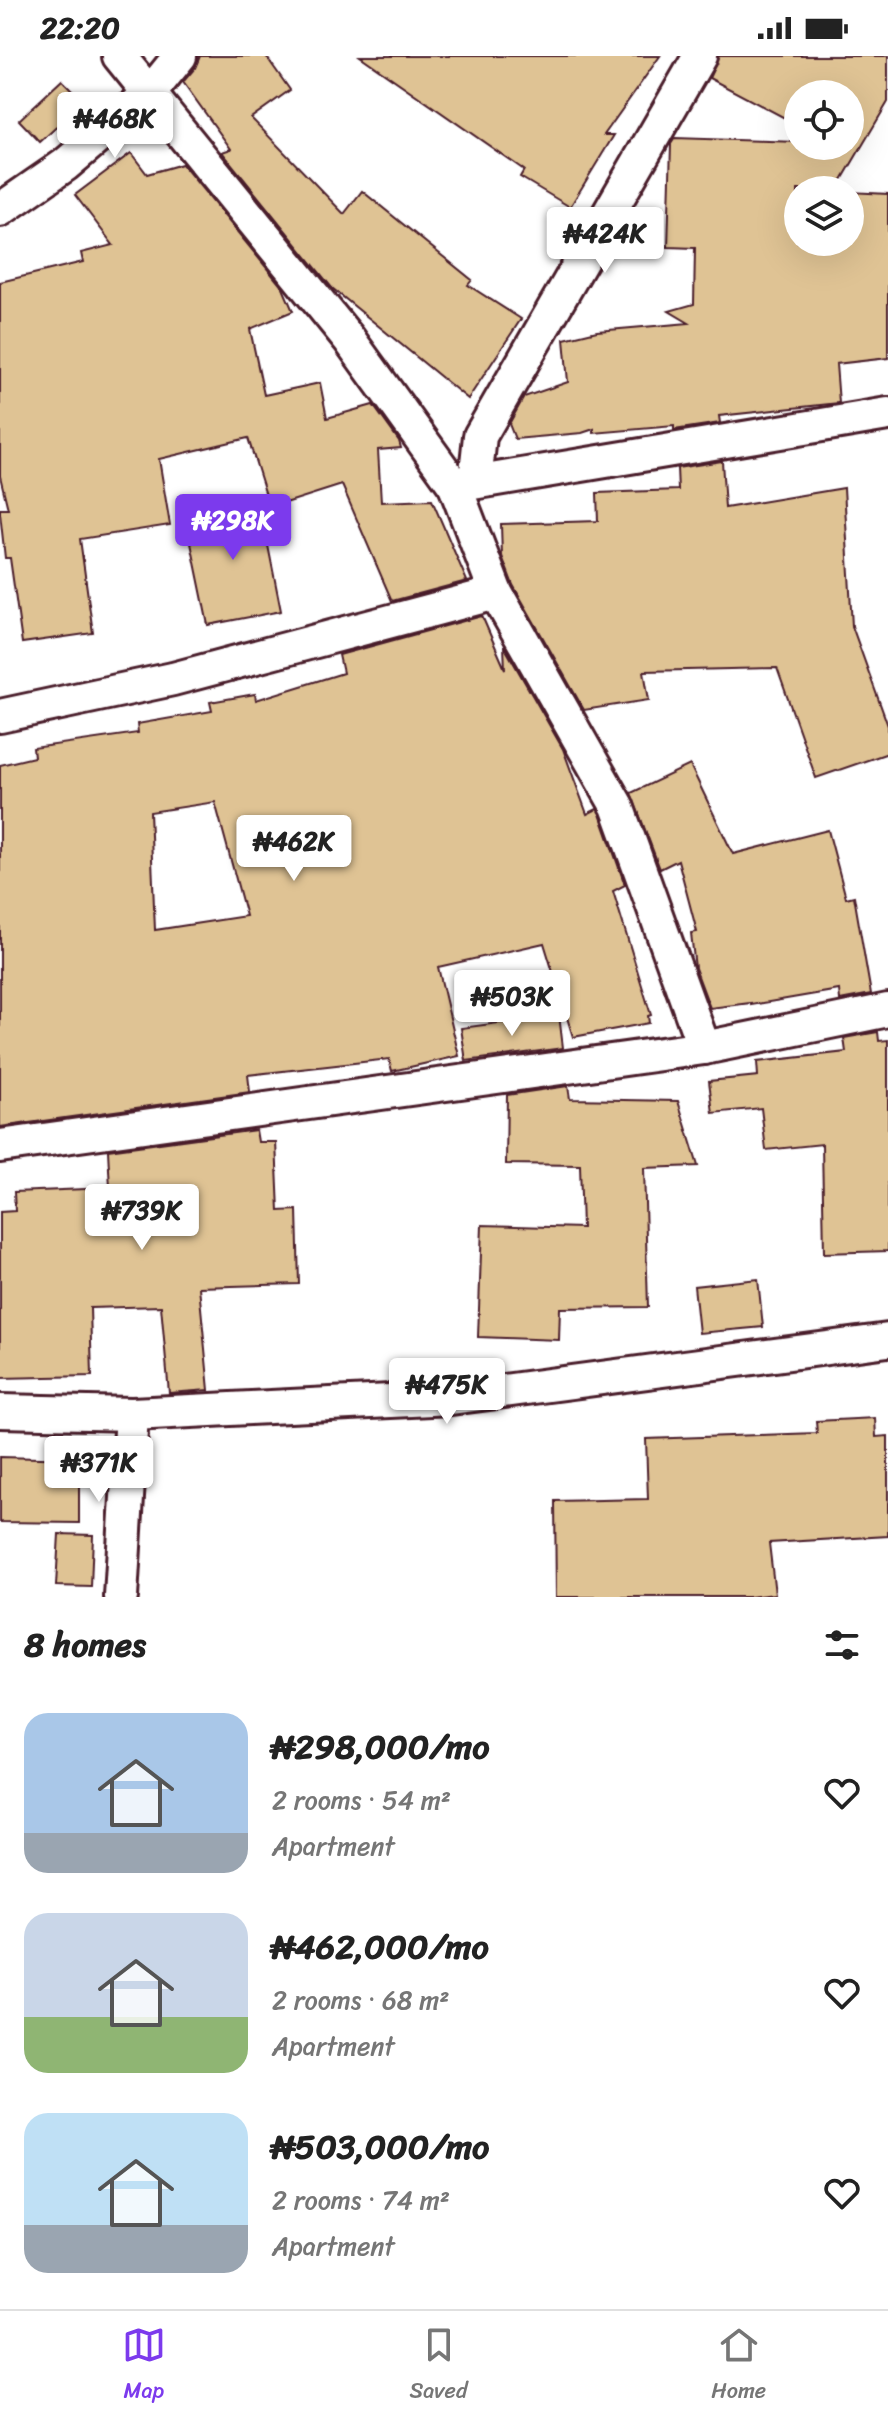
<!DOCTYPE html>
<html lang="en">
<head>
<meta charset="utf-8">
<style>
	:root { --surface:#fff; --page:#f6f6f6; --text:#222; --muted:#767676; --line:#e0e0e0; --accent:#7c3aed }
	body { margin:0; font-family:Sriracha,sans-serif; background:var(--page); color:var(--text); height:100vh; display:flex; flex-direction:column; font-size:30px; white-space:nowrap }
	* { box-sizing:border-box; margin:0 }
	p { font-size:26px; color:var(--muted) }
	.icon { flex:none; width:44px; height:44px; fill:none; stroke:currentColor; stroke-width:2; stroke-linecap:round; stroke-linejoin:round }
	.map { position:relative; height:1541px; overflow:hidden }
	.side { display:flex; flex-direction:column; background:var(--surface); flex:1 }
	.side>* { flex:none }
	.buttons { position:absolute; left:784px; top:24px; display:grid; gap:16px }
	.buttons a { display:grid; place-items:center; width:80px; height:80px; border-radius:50%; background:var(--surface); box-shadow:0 8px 32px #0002; font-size:40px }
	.price { position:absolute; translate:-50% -68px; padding:0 18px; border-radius:8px; background:#fff; color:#222; font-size:26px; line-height:52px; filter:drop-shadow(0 2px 4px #0008) }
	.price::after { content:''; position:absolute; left:50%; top:48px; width:24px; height:18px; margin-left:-12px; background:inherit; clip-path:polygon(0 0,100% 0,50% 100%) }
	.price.selected { background:var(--accent); color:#fff }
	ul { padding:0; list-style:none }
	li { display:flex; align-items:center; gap:24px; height:200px; padding:0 24px }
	li span { display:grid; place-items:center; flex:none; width:224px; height:160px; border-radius:24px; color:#555 }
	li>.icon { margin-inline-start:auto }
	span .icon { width:96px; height:96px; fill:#fffc; stroke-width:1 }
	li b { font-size:34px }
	h2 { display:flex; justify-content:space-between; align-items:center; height:96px; padding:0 24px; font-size:34px }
	.status { display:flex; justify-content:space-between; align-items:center; height:56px; padding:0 40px; background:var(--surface); direction:ltr }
	.status svg { height:22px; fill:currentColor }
	.menu { display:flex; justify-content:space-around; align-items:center; height:112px; border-top:2px solid var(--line); background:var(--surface); font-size:22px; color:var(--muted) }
	.menu a { display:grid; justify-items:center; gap:4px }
	.menu .selected { color:var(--accent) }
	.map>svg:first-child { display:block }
	.building { fill:#dfc394; stroke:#4a1f2b; stroke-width:2; fill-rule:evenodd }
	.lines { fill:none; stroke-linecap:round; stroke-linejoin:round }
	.minor-casing { stroke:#4a1f2b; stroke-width:38 }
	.minor { stroke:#fff; stroke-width:32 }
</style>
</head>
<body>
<div class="status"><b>22:20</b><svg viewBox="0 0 49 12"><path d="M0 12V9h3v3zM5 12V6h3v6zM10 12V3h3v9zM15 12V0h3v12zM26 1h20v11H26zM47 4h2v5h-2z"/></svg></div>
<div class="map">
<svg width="888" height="1541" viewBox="0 0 888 1541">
	<rect width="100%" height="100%" fill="#fff"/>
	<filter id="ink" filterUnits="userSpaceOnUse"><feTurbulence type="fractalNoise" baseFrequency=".0125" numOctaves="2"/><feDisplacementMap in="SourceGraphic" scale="16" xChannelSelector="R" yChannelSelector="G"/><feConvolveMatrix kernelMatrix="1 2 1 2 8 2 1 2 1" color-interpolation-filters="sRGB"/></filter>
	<g filter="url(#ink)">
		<g class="building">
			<polygon points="266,0 290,34 251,62 344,158 362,135 472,224 468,229 521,263 468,343 332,232 222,96 231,93 183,26 195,12 200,0"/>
			<polygon points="360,0 660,0 604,79 614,79 570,151 520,121 524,114"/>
			<polygon points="719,0 888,0 888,46 836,134 798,134 798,186 850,186 850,136 888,138 888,302 836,308 839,347 719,360 720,367 674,374 674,370 594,377 594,373 582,377 515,383 509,368 524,341 568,326 564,283 597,275 689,267 669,255 694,248 695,192 668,191 671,88 675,82 798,86 798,90 850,90 850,38 798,38 798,69 709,22"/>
			<polygon points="62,24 84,46 40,86 19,64"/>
			<polygon points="131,97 147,118 182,108 283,232 293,255 250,273 264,339 320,327 327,362 373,349 399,385 401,392 378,394 381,446 432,444 467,525 392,545 342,429 270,452 248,382 159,403 170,469 80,483 93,577 22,587 10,502 5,502 0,457 0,453 8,453 0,420 0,226 83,206 81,197 113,189 75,139"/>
			<polygon points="722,405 725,452 844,432 852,570 888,670 888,697 816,722 777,612 644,615 649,644 584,654 513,529 502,500 501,468 598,465 597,437 678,434 677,412"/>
			<polygon points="259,444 281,555 208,569 185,458"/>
			<path d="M 482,560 L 505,613 L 504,590 L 563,693 L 587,758 L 597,753 L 600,758 L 625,829 L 613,835 L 651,959 L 648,960 L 649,967 L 573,981 L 544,887 L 438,911 L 459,1000 L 392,1015 L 389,1003 L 248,1019 L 250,1036 L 0,1071 L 0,709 L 34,701 L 33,692 L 138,677 L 137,668 L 212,655 L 210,646 L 255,638 L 256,644 L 343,617 L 339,599 ZM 215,746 L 246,860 L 155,874 L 150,756 Z"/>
			<polygon points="690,709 733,798 828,774 846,842 854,840 871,938 840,944 839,934 751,949 751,947 710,952 695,912 691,877 697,876 678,804 660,813 631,737"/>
			<polygon points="559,959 563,992 466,1005 461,972"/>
			<polygon points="878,976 879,985 888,984 888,1195 824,1197 822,1088 766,1094 761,1052 713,1057 709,1025 758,1020 757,1006 846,996 844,982"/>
			<polygon points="568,1030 570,1043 678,1045 698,1110 644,1112 648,1251 560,1252 559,1284 478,1281 482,1169 582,1172 580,1109 506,1108 507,1039"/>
			<polygon points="256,1074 258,1086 276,1086 279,1155 297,1154 299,1228 199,1231 209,1334 169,1337 161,1250 90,1252 92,1320 0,1322 0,1156 15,1155 14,1136 110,1132 108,1094"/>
			<polygon points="758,1223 763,1271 699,1277 694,1230"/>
			<polygon points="875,1362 876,1381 888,1380 888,1480 769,1487 775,1538 748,1541 556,1541 555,1445 648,1443 646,1383 817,1377 816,1365"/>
			<polygon points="0,1401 79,1403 79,1467 0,1466"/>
			<polygon points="59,1478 93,1479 91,1531 56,1530"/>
		</g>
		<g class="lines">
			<defs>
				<g id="minor">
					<polyline points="119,0 349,283 455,430 496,537 617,750 704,992"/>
					<polyline points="0,154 65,109 150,37 180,0"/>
					<polyline points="475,426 480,380 700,0"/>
					<polyline points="455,430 888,358"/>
					<polyline points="0,660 173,623 496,537"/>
					<polyline points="0,1090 704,992 888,954"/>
					<polyline points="0,1355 132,1358 451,1342 888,1284"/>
					<polyline points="121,1541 132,1358"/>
				</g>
			</defs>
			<use href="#minor" class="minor-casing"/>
			<use href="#minor" class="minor"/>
		</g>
	</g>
</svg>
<div class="buttons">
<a><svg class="icon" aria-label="locate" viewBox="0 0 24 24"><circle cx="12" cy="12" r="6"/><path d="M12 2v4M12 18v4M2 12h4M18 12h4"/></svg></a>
<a><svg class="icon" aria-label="layers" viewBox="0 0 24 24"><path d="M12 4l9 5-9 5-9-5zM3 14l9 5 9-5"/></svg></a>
</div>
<b class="price" style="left:115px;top:104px">₦468K</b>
<b class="price" style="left:605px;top:219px">₦424K</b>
<b class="price selected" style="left:233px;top:506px">₦298K</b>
<b class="price" style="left:294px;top:827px">₦462K</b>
<b class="price" style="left:512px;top:982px">₦503K</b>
<b class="price" style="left:142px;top:1196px">₦739K</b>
<b class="price" style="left:447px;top:1370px">₦475K</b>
<b class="price" style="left:99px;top:1448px">₦371K</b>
</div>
<section class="side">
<h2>8 homes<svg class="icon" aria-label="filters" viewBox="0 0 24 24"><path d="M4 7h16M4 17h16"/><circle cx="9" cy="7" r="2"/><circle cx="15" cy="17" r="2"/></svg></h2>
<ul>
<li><span style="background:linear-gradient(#a9c7e8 75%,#9aa5b1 0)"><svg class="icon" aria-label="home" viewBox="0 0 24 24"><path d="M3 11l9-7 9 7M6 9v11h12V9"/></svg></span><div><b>₦298,000/mo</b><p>2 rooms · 54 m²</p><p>Apartment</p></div><svg class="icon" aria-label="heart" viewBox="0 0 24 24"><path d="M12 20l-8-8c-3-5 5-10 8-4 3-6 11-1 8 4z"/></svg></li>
<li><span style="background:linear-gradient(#c9d6e8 65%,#8fb573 0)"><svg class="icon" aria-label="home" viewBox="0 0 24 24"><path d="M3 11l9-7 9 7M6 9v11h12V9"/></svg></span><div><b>₦462,000/mo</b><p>2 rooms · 68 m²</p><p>Apartment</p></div><svg class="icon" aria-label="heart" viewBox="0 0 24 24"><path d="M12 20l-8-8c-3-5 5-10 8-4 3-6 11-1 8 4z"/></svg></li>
<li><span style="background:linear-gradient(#bfe0f5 70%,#9aa5b1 0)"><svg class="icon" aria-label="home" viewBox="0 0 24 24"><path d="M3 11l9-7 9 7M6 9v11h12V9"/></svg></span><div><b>₦503,000/mo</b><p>2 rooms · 74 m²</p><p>Apartment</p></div><svg class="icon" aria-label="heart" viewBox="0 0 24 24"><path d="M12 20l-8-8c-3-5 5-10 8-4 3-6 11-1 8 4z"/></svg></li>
</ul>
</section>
<nav class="menu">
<a class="selected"><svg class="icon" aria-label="map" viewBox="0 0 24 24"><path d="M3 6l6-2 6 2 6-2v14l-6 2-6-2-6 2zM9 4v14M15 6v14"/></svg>Map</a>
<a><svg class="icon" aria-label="saved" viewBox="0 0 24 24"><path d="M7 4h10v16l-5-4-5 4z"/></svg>Saved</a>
<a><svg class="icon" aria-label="home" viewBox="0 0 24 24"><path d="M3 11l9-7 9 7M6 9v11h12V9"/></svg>Home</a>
</nav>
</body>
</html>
